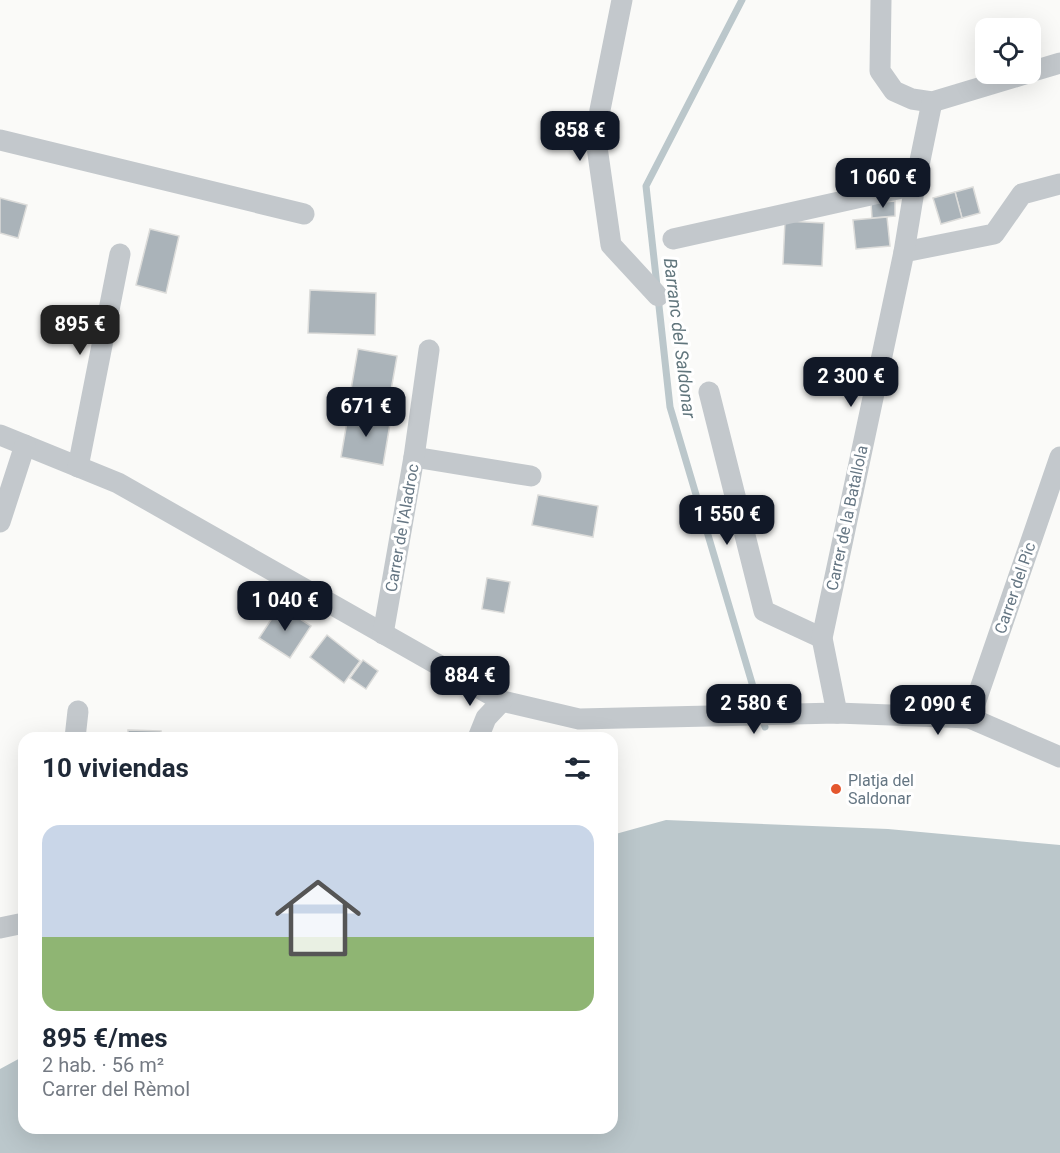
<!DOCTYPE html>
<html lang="es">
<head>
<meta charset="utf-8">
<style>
	:root { --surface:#fff; --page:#f6f6f7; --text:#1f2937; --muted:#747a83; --line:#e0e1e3; --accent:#111827 }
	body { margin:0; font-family:Roboto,sans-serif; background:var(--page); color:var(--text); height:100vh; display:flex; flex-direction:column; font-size:22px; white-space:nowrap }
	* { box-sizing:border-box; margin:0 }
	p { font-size:20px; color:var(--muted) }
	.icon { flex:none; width:33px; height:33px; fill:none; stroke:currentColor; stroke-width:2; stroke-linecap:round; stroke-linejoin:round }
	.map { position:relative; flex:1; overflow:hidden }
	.details { position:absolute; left:18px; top:732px; width:600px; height:402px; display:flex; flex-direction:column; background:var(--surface); border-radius:18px; box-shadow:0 6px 24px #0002 }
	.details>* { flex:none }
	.buttons { position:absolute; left:975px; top:18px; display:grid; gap:12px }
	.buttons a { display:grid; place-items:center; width:66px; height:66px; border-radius:12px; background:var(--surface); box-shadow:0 6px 24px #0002; font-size:30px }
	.price { position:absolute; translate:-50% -51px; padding:0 14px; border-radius:12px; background:var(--accent); color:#fff; font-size:20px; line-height:39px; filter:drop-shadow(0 2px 3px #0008) }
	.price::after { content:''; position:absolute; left:50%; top:36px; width:18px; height:14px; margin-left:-9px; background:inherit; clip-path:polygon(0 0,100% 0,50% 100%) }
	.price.on { background:#222; color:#fff }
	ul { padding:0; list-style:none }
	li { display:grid; align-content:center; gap:12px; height:318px; padding:0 24px }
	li+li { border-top:2px solid var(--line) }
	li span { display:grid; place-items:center; height:186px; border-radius:18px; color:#555 }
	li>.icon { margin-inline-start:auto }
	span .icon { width:108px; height:108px; fill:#fffc; stroke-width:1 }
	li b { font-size:26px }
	h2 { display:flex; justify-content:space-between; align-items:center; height:72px; padding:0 24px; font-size:26px }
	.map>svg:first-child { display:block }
	.water { fill:#bbc7cb }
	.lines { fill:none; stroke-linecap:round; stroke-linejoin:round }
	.stream { stroke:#bbc7cb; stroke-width:7 }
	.building { fill:#aab3b9; stroke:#dcdcda; stroke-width:1.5 }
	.minor { stroke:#c3c8cc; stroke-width:21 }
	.poi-dot { fill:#e4572e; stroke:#fff; stroke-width:2 }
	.labels { text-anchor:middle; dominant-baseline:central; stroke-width:6; stroke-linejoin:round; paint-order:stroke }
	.street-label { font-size:16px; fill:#657683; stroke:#fff }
	.poi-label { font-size:16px; fill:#657683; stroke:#fff; text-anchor:start }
	.water-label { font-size:18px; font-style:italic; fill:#60757c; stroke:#fff }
</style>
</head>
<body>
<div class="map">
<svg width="1060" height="1153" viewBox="0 0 1060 1153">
	<rect width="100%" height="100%" fill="#fafaf8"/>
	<polygon class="water" points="666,820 888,829 1060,845 1060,1153 0,1153 0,1069 24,1056 24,1128 612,1128 612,835"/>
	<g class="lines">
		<g class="stream">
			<polyline points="657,286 646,186 742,0"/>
			<polyline points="658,297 670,407 765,727"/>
		</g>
	</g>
	<g class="building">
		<polygon points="973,187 980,213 962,218 955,192"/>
		<polygon points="955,192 962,218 941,224 933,198"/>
		<polygon points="0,198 27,205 18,238 0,233"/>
		<polygon points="895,201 895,216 872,218 871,203"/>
		<polygon points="887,217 890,246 856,249 853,220"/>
		<polygon points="785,221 824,223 822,266 783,264"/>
		<polygon points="150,229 179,236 166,293 136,285"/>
		<polygon points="310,290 376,293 375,335 308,333"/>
		<polygon points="358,349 397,356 389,402 350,395"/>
		<polygon points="349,410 391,418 383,465 341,457"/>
		<polygon points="538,495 598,506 593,537 532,525"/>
		<polygon points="487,578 510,582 504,613 482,609"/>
		<polygon points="280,606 311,626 290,658 259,638"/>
		<polygon points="327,635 360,661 344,683 310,657"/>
		<polygon points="363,660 378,671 366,689 350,678"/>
		<polygon points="128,730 161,731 161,738 128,738"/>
	</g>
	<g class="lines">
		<g class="minor">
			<polyline points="622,0 600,110 596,140 611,245 658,296"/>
			<polyline points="881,0 880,71 894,91 912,99 932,102 1025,74"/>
			<polyline points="1030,72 1060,63"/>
			<polyline points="0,140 304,214"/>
			<polyline points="673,239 915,185"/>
			<polyline points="904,252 994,234 1022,194 1060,184"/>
			<polyline points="709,392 764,611 822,638"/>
			<polyline points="0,435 118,483 502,701 579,719 837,713 970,718 1060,757"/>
			<polyline points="414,457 531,476"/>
			<polyline points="78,467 120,254"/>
			<polyline points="0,522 25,445"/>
			<polyline points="383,634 414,457 429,350"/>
			<polyline points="837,713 822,638 904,252 915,185 932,102"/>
			<polyline points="970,718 1060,457"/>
			<polyline points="75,738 78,711"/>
			<polyline points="478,738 486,718 502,701"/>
			<polyline points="0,928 24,923"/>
		</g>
	</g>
	<circle class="poi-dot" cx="836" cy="789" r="6"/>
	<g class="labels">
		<g class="street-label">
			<text transform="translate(847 518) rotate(-78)">Carrer de la Batallola</text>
			<text transform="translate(402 528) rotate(-80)">Carrer de l'Aladroc</text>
			<text transform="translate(1015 588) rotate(-71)">Carrer del Pic</text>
		</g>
		<g class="poi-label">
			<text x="848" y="780">Platja del<tspan x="848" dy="18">Saldonar</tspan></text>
		</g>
		<g class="water-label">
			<text transform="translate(680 338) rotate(83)">Barranc del Saldonar</text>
		</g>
	</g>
</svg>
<div class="buttons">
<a><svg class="icon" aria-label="locate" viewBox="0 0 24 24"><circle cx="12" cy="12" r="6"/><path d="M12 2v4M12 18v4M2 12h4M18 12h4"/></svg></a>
</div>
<b class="price" style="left:580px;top:162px">858 €</b>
<b class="price" style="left:883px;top:209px">1 060 €</b>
<b class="price on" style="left:80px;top:356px">895 €</b>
<b class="price" style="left:851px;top:408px">2 300 €</b>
<b class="price" style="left:366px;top:438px">671 €</b>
<b class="price" style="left:727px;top:546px">1 550 €</b>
<b class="price" style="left:285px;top:632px">1 040 €</b>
<b class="price" style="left:470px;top:707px">884 €</b>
<b class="price" style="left:754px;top:735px">2 580 €</b>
<b class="price" style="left:938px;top:736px">2 090 €</b>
<section class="details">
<h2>10 viviendas<svg class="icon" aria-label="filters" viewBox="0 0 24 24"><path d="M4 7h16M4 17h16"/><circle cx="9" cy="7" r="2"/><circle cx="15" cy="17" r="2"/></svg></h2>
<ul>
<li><span style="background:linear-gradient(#c9d6e8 60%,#8fb573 0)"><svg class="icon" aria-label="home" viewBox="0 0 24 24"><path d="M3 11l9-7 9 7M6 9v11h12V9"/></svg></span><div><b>895 €/mes</b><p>2 hab. · 56 m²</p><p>Carrer del Rèmol</p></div></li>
</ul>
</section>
</div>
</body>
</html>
